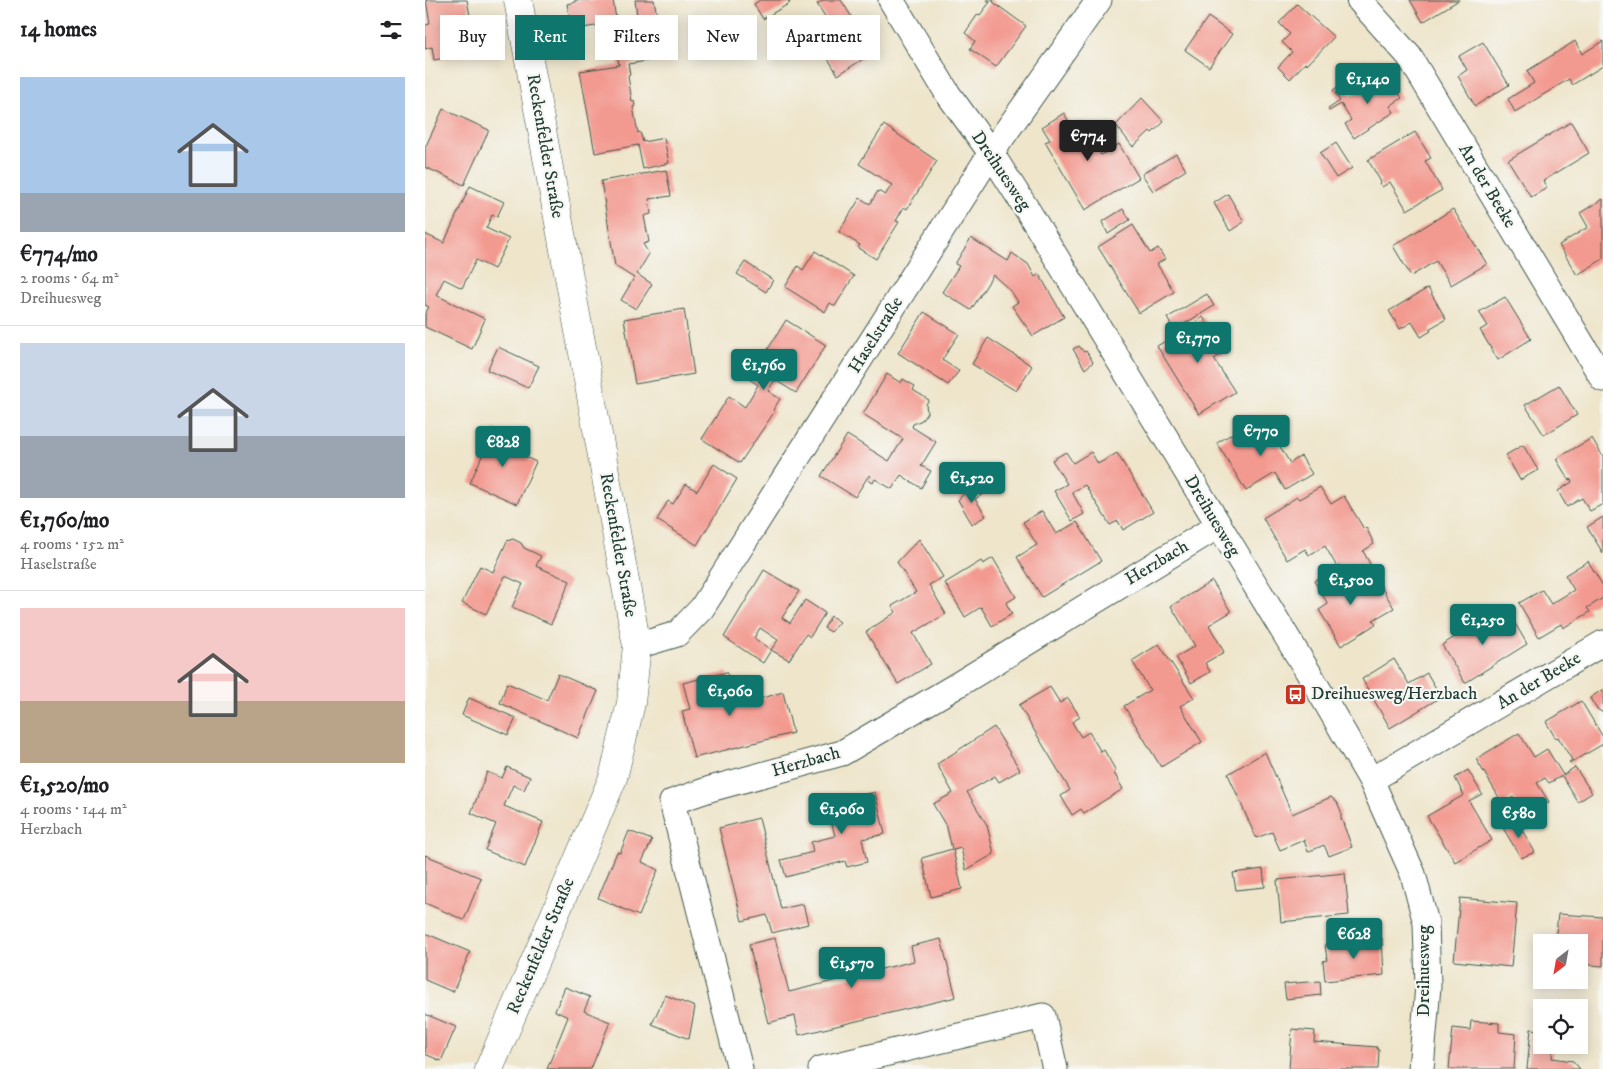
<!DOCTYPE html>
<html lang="en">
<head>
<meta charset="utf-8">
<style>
	:root { --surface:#fff; --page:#f2f2f2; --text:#202124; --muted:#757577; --line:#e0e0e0; --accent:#0f766e }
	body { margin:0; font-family:"IM FELL DW Pica",serif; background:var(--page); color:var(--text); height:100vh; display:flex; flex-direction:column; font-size:19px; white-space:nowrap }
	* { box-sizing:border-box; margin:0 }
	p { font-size:16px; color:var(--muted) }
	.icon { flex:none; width:28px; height:28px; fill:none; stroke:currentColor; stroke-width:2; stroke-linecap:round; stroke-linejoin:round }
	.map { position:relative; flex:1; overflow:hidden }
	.side { display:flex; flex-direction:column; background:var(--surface); width:425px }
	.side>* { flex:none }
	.banner { position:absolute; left:15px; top:15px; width:475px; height:45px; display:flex; gap:10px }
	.needle { width:32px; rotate:211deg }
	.tools { position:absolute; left:1108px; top:934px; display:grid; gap:10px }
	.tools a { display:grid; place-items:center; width:55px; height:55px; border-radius:0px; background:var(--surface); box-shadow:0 2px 12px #0003; font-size:25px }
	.price { position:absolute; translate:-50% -42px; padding:0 11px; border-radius:5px; background:var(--accent); color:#fff; font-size:16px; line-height:32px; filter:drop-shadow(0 1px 2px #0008) }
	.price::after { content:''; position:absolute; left:50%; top:30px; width:15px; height:11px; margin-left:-8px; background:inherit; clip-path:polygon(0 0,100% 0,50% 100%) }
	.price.on { background:#222; color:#fff }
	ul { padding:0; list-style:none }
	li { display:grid; align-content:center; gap:10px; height:265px; padding:0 20px }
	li+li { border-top:1px solid var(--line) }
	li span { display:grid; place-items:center; height:155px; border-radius:0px; color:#555 }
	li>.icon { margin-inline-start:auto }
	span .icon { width:90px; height:90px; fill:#fffc; stroke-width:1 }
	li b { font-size:21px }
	h2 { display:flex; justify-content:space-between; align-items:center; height:60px; padding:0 20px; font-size:21px }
	.tag { padding:0 18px; border-radius:0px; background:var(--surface); box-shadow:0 2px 12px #0003; font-size:18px; line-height:45px }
	.tag.on { background:var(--accent); color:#fff }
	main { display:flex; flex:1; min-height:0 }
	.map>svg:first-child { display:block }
	.building { fill:#f39a90 }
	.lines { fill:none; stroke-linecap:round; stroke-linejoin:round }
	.street-casing { stroke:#3e564b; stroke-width:27 }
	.secondary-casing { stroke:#3e564b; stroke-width:29 }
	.street { stroke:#fff; stroke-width:25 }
	.secondary { stroke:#fff; stroke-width:28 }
	.labels { text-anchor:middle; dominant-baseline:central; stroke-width:4.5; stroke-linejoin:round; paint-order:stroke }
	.street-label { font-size:18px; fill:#1f3d34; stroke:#f6f6f2 }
	.poi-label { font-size:18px; fill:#1f3d34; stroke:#f6f6f2; text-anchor:start }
</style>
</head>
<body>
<main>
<section class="side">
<h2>14 homes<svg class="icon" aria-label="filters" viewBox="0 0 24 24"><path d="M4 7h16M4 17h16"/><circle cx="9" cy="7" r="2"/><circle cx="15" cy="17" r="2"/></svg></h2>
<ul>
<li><span style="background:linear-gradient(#a9c7e8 75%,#9aa5b1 0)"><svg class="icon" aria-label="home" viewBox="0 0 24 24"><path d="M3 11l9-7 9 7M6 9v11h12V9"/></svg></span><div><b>€774/mo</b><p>2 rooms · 64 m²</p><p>Dreihuesweg</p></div></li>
<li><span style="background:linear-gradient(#c9d6e8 60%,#9aa5b1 0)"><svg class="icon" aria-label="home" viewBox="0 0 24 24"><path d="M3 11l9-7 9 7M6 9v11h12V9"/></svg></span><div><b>€1,760/mo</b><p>4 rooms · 152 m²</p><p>Haselstraße</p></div></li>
<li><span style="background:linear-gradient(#f6c9c9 60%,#b9a48a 0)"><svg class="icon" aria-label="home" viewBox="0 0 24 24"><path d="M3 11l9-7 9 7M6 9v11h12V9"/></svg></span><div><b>€1,520/mo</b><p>4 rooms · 144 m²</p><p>Herzbach</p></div></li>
</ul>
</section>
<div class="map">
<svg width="1178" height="1069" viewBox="0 0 1178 1069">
	<rect width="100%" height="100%" fill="#f6f6f2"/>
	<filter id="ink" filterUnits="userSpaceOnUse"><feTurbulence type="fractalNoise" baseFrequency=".02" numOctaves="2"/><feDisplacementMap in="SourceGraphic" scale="10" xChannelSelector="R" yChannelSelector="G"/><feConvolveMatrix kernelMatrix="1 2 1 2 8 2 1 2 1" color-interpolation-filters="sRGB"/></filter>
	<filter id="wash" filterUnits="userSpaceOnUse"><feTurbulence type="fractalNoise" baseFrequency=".0096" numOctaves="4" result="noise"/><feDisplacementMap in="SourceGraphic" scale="20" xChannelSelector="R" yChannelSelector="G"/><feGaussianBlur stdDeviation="1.12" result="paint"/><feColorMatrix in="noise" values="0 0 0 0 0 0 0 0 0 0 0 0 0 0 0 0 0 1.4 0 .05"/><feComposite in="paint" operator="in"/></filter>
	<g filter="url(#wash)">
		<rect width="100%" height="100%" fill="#eee5cb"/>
		<g id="blocks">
			<g class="building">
				<polygon points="1,0 42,0 52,53 9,60 7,47 0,49 0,25 5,24"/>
				<polygon points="150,0 188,0 191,19 212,16 210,0 229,0 233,21 233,45 227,54 228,60 203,64 205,75 203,76 207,102 209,101 210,106 208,107 213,133 215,132 218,142 239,138 244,163 218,169 213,145 170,153 155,71 194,65 187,23 147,30 142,4 150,2"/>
				<polygon points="335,0 363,0 365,3 338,19 329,4"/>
				<polygon points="399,0 416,0 449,52 413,75 384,28 401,18 392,4"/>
				<polygon points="562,0 569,0 568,2 601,26 571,67 545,49 550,41 540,33 553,14 555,15 565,2"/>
				<polygon points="985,0 1034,0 998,22"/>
				<polygon points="872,4 909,37 882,65 880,63 865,79 853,67 867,52 857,42 865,34 854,23"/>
				<polygon points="783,17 807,34 784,67 760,50"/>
				<polygon points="1150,41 1157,54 1178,41 1178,66 1147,85 1144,79 1090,112 1083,99 1109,83 1102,71"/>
				<polygon points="1058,42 1084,85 1050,106 1033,76 1042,70 1034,56"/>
				<polygon points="962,75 977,98 965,106 969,112 929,138 920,124 926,120 916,104 904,111 903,109 915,101 908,90 917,84 926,96"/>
				<polygon points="717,98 739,122 727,133 725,131 708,147 691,125"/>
				<polygon points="18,109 64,130 39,185 0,167 0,148"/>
				<polygon points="639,113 646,126 656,121 676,155 694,144 714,178 660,210 620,142 625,140 617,127"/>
				<polygon points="1146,122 1164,153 1118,181 1122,188 1106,197 1083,160"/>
				<polygon points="459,125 512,161 482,209 479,207 471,221 474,222 451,259 433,248 435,245 414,232 435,198 445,204 453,191 460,195 467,185 434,164"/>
				<polygon points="990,132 1006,158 1000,161 1017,190 982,210 965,182 957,187 954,183 956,182 943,160"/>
				<polygon points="911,143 927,168 911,178 895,153"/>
				<polygon points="751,154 761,170 728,191 717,174"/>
				<polygon points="241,170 246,196 224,199 226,214 219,216 224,242 218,244 224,254 212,274 227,284 211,309 196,300 209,278 190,266 176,181"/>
				<polygon points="45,186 79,202 72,217 67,215 61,228 84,239 69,269 51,260 37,288 19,279 11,295 60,319 47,349 0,327 0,314 4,307 0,305 0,234 19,243"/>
				<polygon points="803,194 819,222 805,231 789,203"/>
				<polygon points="1178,199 1178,259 1152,275 1134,245 1163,227 1155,213"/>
				<polygon points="698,209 705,220 683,234 677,222"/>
				<polygon points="1028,209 1062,264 1026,285 1011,261 986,276 968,246"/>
				<polygon points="708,225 725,253 733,248 740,259 732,264 749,292 714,313 673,247"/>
				<polygon points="546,238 583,261 587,253 603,264 610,277 614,274 639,317 608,336 587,306 593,302 586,291 568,275 546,310 517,292 534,266 530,264"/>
				<polygon points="390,251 429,276 410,306 405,303 400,312 360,287 373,266 378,270"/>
				<polygon points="320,262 348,280 341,292 312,274"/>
				<polygon points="1003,288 1021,319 1004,329 1006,331 996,337 987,322 975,329 964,311"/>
				<polygon points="782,294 789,306 749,330 742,318"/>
				<polygon points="1080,297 1106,339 1073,360 1055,330 1063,326 1054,312"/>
				<polygon points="259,309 269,374 210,384 199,319"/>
				<polygon points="499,312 534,334 517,360 534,371 523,385 473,353"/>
				<polygon points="778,317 787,332 792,329 804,349 789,359 810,392 774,414 732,346 768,325"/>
				<polygon points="361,320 401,345 371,393 350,380 343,391 355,399 348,410 350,411 315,463 277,439 304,396 320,407 333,385 315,373 322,360 332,367"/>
				<polygon points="563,338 607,366 591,391 547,364"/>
				<polygon points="654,346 659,352 661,351 668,362 660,369 648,349"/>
				<polygon points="73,347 114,366 103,388 62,370"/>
				<polygon points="462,374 476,383 478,379 490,386 488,390 504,400 501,404 502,413 497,420 488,424 487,427 511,442 496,466 506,471 496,488 476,475 467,489 450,479 448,483 443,480 446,476 444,475 430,497 396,476 422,435 464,461 478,439 438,414"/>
				<polygon points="1134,385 1152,415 1119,435 1100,405"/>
				<polygon points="836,416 865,463 876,456 887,474 860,490 850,473 821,491 792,443"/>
				<polygon points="69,429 94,441 90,452 111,462 92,504 45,483"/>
				<polygon points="1167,438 1178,457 1178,504 1165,511 1157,498 1142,507 1133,491 1147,482 1146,479 1144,480 1131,459"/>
				<polygon points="1098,445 1113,470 1095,480 1081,455"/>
				<polygon points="641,452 648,463 666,452 673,464 692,453 728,512 698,530 693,521 685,525 660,485 647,492 659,514 647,521 629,491 642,484 627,460"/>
				<polygon points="289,464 312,479 272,545 232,520 243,501 248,504 261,484 272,491"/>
				<polygon points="551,481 558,494 550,499 561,516 547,524 533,500"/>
				<polygon points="895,487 906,504 919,496 939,529 941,527 949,544 938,551 945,564 922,578 915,565 912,567 900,546 884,555 880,549 862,560 838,518 872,497 874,499"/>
				<polygon points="617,511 631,534 652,522 676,561 617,597 592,557 612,545 598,522"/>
				<polygon points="1178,517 1178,553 1162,527"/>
				<polygon points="88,539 96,543 99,548 116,556 111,566 145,581 126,624 87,607 98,584 80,576 61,614 37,603 55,566 68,572 82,541"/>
				<polygon points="494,539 518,577 504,585 521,614 488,633 506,664 473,684 441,632 471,612 467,606 491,592 472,562"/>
				<polygon points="568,558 591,597 581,603 587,614 567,626 556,607 540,617 520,583 556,561 558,564"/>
				<polygon points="1163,561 1178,586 1178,598 1162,608 1165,612 1138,628 1136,624 1114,637 1094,603 1117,590 1126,604 1149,590 1140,575"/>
				<polygon points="912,567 920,579 922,578 931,593 952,580 969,608 948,620 951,624 916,646 894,610 903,604 889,581"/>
				<polygon points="339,570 374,591 357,618 365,623 380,600 400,613 385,637 381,634 364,660 346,650 353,640 335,628 329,638 346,650 338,663 299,637"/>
				<polygon points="787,581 806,612 784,625 799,652 780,663 785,672 766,683 751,657 770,646 746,606"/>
				<polygon points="1067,614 1074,626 1087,618 1102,644 1040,683 1017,645"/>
				<polygon points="406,616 415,622 406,632 399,628"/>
				<polygon points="734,644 769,698 755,706 777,742 736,767 699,706 725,690 707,661"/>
				<polygon points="969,659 984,684 1002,673 1016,697 965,728 937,679"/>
				<polygon points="302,672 309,700 298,703 300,709 358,692 368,733 269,758 257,711 265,709 258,683"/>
				<polygon points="133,674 173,691 153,738 75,703 82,683 122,700"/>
				<polygon points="625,687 635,703 643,698 655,717 647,722 656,737 664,732 676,752 679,750 691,771 689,773 698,789 659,813 656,809 647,815 636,796 645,790 594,705"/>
				<polygon points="1178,689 1178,713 1171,708 1165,698"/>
				<polygon points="44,698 91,718 83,735 37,715"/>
				<polygon points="1156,701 1178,737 1178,744 1146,763 1144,762 1147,760 1133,737 1131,739 1121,722"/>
				<polygon points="569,727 595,770 574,782 570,776 542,792 562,825 569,854 541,870 536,848 528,850 537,889 506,897 497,858 527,849 522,828 508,804 528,793 512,764"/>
				<polygon points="1094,733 1109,757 1122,749 1138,775 1150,767 1167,793 1153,802 1137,776 1124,783 1120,778 1112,783 1124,802 1100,817 1088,797 1078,804 1051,759"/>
				<polygon points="840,752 867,814 906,797 912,802 916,811 916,818 927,847 904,856 899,845 883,852 879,840 855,850 847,832 831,838 803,774"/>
				<polygon points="82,767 105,777 99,790 88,785 79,806 118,822 100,867 60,850 71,824 46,813 62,772 77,778"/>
				<polygon points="1043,770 1057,794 1044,801 1067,840 1030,862 1002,816 1039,795 1030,778"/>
				<polygon points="450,792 460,834 437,839 442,862 422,867 420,861 361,877 356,860 388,852 386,842 410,836 401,800 427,794 428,797"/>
				<polygon points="334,818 356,909 378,904 383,924 347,933 342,915 317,921 294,828"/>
				<polygon points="1091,820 1110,852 1096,858 1078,828"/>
				<polygon points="204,831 227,840 217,862 233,870 214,916 173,898 192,852 195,853"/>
				<polygon points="0,855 56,878 39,920 0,903"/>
				<polygon points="838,869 840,887 811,890 808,873"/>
				<polygon points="920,873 924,915 856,922 852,880"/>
				<polygon points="1035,898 1092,903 1086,967 1029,961"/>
				<polygon points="1133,914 1178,917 1178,966 1154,964 1154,942 1130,942"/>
				<polygon points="0,933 45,952 28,992 0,980"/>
				<polygon points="350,938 364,992 489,961 486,946 516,939 531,997 374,1035 370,1016 343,1023 336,996 324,944"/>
				<polygon points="957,938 959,975 900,981 898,961 902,960 900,944"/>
				<polygon points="895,981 896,995 861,999 859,984"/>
				<polygon points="140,987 165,997 159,1011 185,1022 166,1069 122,1069 143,1017 130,1011"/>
				<polygon points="240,995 270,1007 264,1039 227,1024"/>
				<polygon points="0,1014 31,1027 16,1061 0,1054"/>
				<polygon points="1046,1021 1074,1023 1074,1032 1091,1034 1089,1069 1024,1069 1028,1028 1045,1030"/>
				<polygon points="867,1029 890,1031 889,1042 952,1047 952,1049 954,1050 953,1069 864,1069"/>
				<polygon points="1106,1029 1116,1030 1116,1045 1128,1045 1127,1058 1148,1061 1155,1069 1102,1069"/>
			</g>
		</g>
	</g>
	<g filter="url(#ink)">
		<use href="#blocks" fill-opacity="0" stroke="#3e564b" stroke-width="1"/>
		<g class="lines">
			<defs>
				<g id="street">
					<polyline points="466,0 523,94 566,153 603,211 888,680 946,780 988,874 1001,923 1003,986 996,1069"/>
					<polyline points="934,0 984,56 1178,379"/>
					<polyline points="212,646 252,634 277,608 566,153 674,0"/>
					<polyline points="946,780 1178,643"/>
					<polyline points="315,1069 247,802 285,789 417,753 529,687 793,526"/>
					<polyline points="396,1069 618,1016 630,1069"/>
				</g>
				<polyline id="secondary" points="64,1069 188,778 206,703 212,646 93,0"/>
			</defs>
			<use href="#street" class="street-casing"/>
			<use href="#secondary" class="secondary-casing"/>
			<use href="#street" class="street"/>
			<use href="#secondary" class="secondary"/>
		</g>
	</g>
	<defs>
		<symbol id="bus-square" viewBox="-11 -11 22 22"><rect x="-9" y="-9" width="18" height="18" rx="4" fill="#c8321e" stroke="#f6f6f2"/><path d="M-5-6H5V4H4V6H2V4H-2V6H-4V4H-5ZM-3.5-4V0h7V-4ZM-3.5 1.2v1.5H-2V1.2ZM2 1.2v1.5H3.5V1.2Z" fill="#fff"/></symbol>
	</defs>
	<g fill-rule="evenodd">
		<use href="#bus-square" x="858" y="682" width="25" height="25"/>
	</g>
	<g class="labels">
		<g class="street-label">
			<text transform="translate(120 146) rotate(80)">Reckenfelder Straße</text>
			<text transform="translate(576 171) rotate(56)">Dreihuesweg</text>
			<text transform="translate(1062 186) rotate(59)">An der Beeke</text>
			<text transform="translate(451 335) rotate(-58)">Haselstraße</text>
			<text transform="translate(787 516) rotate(59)">Dreihuesweg</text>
			<text transform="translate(193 545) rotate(80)">Reckenfelder Straße</text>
			<text transform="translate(732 563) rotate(-31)">Herzbach</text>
			<text transform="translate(1114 681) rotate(-31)">An der Beeke</text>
			<text transform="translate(381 762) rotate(-16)">Herzbach</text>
			<text transform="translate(116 946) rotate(-67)">Reckenfelder Straße</text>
			<text transform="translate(999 971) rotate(-90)">Dreihuesweg</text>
		</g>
		<g class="poi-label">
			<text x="886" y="694">Dreihuesweg/Herzbach</text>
		</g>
	</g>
</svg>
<div class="tools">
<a><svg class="needle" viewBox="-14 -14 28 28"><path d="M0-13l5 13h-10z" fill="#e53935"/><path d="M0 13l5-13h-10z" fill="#757577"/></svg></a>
<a><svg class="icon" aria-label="locate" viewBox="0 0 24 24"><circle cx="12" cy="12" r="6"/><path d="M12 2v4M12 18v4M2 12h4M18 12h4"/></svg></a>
</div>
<b class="price" style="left:943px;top:105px">€1,140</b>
<b class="price on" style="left:663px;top:162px">€774</b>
<b class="price" style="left:773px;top:364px">€1,770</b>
<b class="price" style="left:339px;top:391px">€1,760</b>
<b class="price" style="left:836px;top:457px">€770</b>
<b class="price" style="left:78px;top:468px">€828</b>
<b class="price" style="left:547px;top:504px">€1,520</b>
<b class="price" style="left:926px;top:606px">€1,500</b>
<b class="price" style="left:1058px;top:646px">€1,250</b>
<b class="price" style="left:305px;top:717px">€1,060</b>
<b class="price" style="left:417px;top:835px">€1,060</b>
<b class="price" style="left:1094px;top:839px">€580</b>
<b class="price" style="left:929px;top:960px">€628</b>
<b class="price" style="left:427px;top:989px">€1,570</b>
<div class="banner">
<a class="tag">Buy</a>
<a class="tag on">Rent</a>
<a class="tag">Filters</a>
<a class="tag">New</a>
<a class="tag">Apartment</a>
</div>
</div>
</main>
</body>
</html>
